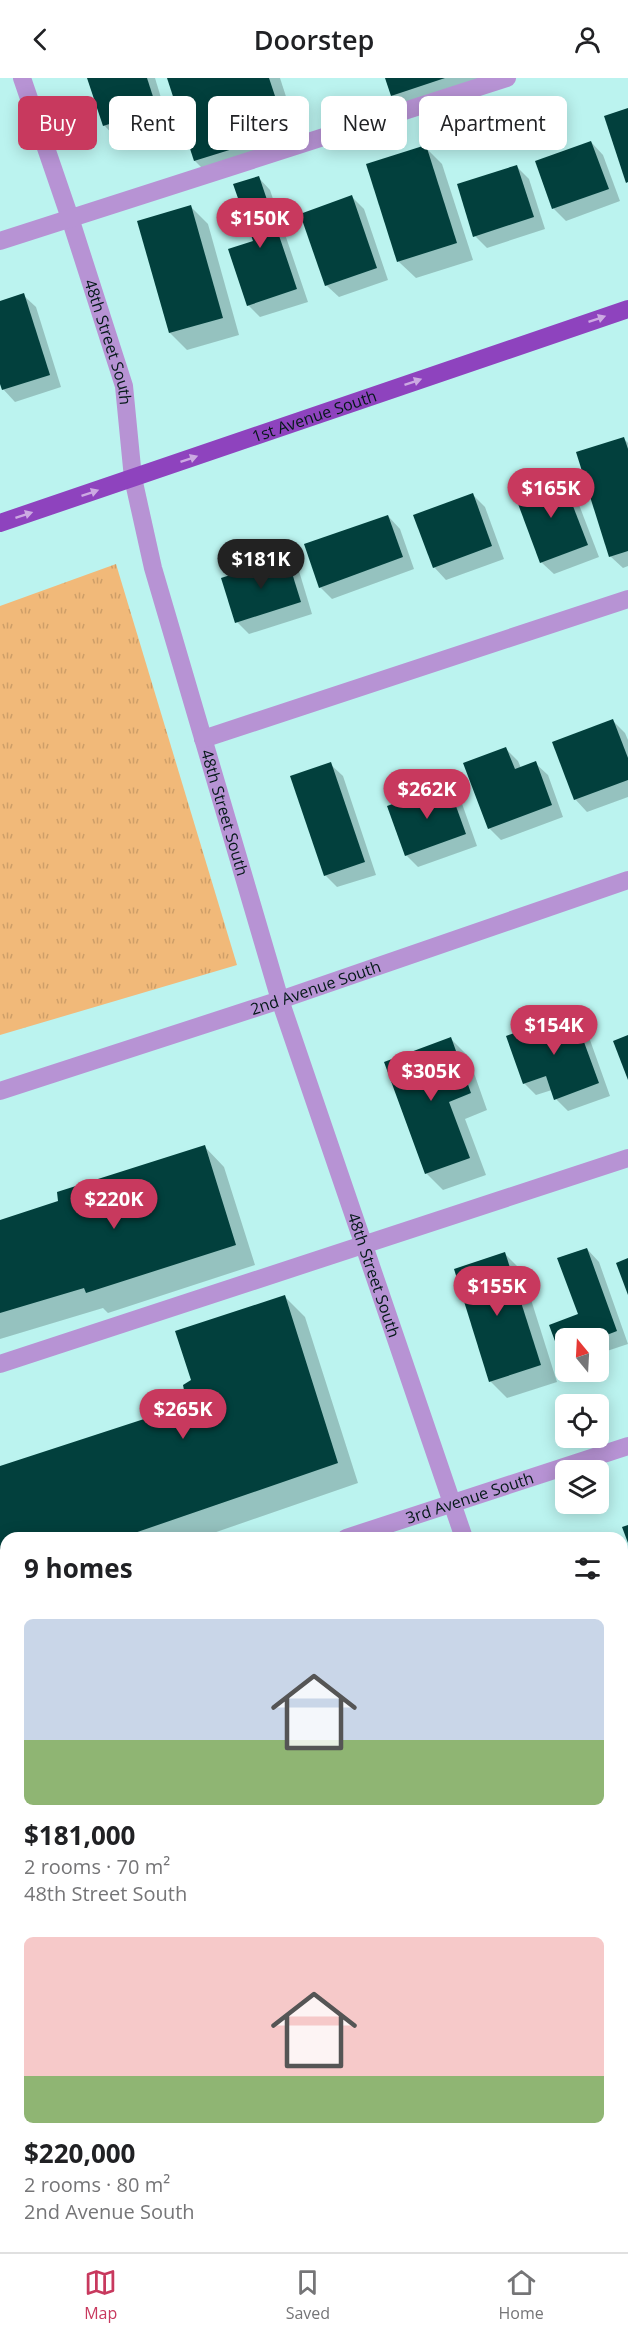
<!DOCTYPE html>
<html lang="en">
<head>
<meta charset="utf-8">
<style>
	:root { --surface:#fff; --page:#f2f2f2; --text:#202124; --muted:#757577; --line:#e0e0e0; --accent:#c8395e }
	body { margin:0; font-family:"Open Sans",sans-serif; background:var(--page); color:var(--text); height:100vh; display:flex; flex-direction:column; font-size:22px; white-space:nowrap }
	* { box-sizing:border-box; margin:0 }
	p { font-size:20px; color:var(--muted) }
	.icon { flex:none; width:33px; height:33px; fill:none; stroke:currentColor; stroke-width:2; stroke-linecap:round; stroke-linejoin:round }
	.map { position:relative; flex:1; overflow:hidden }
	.side { position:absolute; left:0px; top:1454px; width:628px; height:722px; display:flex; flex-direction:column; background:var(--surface); border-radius:18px 18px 0 0; box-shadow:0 3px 15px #0003 }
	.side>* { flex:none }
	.banner { position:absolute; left:18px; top:18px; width:592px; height:54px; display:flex; gap:12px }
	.needle { width:39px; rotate:342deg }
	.buttons { position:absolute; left:555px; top:1250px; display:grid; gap:12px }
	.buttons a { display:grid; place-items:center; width:54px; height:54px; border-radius:9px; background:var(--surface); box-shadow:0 3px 15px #0003; font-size:30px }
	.price { position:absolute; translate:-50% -51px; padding:0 14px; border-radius:21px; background:var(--accent); color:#fff; font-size:20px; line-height:39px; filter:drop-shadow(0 2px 3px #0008) }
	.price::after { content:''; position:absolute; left:50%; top:36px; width:18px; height:14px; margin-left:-9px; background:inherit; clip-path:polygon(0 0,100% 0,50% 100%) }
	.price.active { background:#222; color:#fff }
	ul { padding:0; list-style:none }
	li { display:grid; align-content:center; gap:12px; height:318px; padding:0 24px }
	li span { display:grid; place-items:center; height:186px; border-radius:9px; color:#555 }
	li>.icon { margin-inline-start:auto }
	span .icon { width:108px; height:108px; fill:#fffc; stroke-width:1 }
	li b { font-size:26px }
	h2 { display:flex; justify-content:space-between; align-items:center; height:72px; padding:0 24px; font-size:26px }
	.chip { padding:0 21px; border-radius:9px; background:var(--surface); box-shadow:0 3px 15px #0003; font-size:21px; line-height:54px }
	.chip.active { background:var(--accent); color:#fff }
	header { display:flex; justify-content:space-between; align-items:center; height:78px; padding:0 24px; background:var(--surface); font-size:27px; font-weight:600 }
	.tabs { display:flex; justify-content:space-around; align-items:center; height:84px; border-top:2px solid var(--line); background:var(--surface); font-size:16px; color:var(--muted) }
	.tabs a { display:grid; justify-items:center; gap:3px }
	.tabs .active { color:var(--accent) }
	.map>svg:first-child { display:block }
	.park { fill:url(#park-tufts) }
	.shadow { fill:#0003 }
	.building { fill:#02403d }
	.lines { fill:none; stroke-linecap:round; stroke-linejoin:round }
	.minor { stroke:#b793d4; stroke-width:18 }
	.major { stroke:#8e43be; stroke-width:18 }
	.oneway { fill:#ccaae2 }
	.labels { text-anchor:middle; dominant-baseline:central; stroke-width:6; stroke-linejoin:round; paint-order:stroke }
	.street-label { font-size:16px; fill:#041918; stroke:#fff }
</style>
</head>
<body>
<header><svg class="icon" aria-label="back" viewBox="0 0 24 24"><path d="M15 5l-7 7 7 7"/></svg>Doorstep<svg class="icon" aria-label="person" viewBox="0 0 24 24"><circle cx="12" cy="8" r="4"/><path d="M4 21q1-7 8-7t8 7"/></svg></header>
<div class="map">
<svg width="628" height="2174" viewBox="0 0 628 2174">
	<defs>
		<pattern id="park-tufts" width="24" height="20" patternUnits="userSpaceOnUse" patternTransform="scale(1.5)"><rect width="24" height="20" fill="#f1b979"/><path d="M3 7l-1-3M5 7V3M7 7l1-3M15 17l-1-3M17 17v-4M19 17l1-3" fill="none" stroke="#cd9e68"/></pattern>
	</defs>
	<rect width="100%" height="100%" fill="#bbf3ef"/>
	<polygon class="park" points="116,486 237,887 0,957 0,528"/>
	<g class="shadow">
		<polygon points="89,0 155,0 168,43 116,60 104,47"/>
		<polygon points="169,0 280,0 303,71 212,100 195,83"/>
		<polygon points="386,0 498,0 409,34 392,17"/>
		<polygon points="591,64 603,77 620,123 566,143 554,131 537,84"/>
		<polygon points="425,69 442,86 473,182 416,200 399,184 368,87"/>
		<polygon points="517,89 529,101 545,151 487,170 475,158"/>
		<polygon points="258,99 270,112 308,224 260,239 248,227 255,163"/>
		<polygon points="352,119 364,131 388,202 339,219 326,207"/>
		<polygon points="191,129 208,146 239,257 187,272 170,255 139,144"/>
		<polygon points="23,217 36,229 61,309 15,324 3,311 0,301 0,224"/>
		<polygon points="624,361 628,365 628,488 623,490 610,478"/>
		<polygon points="561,399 573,411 599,479 554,496 541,484"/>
		<polygon points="472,416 485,429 504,481 446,502 434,489"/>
		<polygon points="388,438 400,451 414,491 332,521 320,509"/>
		<polygon points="287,480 299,493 312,536 249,556 237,544"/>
		<polygon points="613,643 625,655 628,662 628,719 587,734 575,721"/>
		<polygon points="506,671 518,683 521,690 535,685 548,697 563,739 501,762 489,750"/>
		<polygon points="330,686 343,698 376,797 337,809 325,797"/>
		<polygon points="448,708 460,720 477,768 418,789 406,777"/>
		<polygon points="573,936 585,948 610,1018 568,1033 556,1021 552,1012 536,1017 524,1005"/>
		<polygon points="451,961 468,978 487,1032 465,1041 486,1097 443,1112 426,1095"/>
		<polygon points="204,1068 224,1089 255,1187 108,1235 103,1230 0,1261 0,1143 60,1124"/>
		<polygon points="587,1171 599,1184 628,1266 598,1276 598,1260 566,1260 566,1278 561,1274 551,1248 580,1237"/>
		<polygon points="505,1176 522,1193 557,1304 507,1320 490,1303"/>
		<polygon points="285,1219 305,1239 358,1405 199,1460 6,1460 6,1525 0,1527 0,1390 189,1328"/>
		<polygon points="622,1519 628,1534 628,1551 622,1553"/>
		<polygon points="6,1627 6,1857 0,1837 0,1629"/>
		<polygon points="140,2169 214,2169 215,2174 127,2174"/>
		<polygon points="275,2169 332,2169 334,2174 277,2174"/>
		<polygon points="491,2169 527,2169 527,2171 519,2174 496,2174"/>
	</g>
	<g class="building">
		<polygon points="87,0 147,0 157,31 103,48"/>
		<polygon points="167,0 269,0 287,54 194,83"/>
		<polygon points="385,0 445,0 391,18"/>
		<polygon points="628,30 628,104 626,105 604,38"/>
		<polygon points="591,63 609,111 552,131 535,83"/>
		<polygon points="426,67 457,165 397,184 366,86"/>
		<polygon points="517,87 534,139 473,159 457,106"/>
		<polygon points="259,98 297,211 247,228 228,171 253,163 233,106"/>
		<polygon points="352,117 377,190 325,208 300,136"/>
		<polygon points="191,127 223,240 169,255 137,143"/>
		<polygon points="24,215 50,297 2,312 0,306 0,223"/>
		<polygon points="624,359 628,371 628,473 609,479 576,374"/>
		<polygon points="561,397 588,467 540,485 514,415"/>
		<polygon points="473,415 492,468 433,490 413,437"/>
		<polygon points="388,437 403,479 319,510 304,466"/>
		<polygon points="287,479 301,524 235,545 221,500"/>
		<polygon points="613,641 628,680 628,702 574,722 552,664"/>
		<polygon points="506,669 515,691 536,683 552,727 488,751 463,685"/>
		<polygon points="331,684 365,784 324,798 290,698"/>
		<polygon points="448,706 466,756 405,778 387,728"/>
		<polygon points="573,934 599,1005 554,1022 546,998 523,1006 506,958"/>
		<polygon points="628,957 628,1002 613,963"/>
		<polygon points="451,959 471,1015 449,1024 470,1080 425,1096 384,984"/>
		<polygon points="205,1067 236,1167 86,1215 84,1210 0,1235 0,1142 58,1123 57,1114"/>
		<polygon points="587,1170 617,1253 599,1260 566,1260 566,1272 559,1274 549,1247 578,1236 557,1180"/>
		<polygon points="505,1174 541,1287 489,1304 454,1191"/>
		<polygon points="628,1180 628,1217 616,1185"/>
		<polygon points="285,1217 338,1385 120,1460 6,1460 6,1498 0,1500 0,1388 187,1327 183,1307 191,1302 175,1253"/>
		<polygon points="628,1447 628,1465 622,1449"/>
		<polygon points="6,1625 6,1686 0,1688 0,1627"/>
		<polygon points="628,1684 628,1720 622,1705 622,1686"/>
		<polygon points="6,1702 6,1861 5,1861 0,1843 0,1704"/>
		<polygon points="136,2169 204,2169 206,2174 123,2174"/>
		<polygon points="273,2169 326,2169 328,2174 275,2174"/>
	</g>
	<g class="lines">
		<g class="minor">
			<path id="s1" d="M 22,0 L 70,140 L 124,308 L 133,400 L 153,490 L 280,922 L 464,1460"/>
			<polyline points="0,163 507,0"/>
			<polyline points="203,661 628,521"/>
			<path id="s2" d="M 0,1013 L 280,922 L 628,802"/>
			<polyline points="0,1286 628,1080"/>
			<path id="s3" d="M 346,1460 L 628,1368"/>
			<polyline points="0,1572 6,1570"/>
			<polyline points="622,1644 628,1642"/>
			<polyline points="622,1934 628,1951"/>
			<polyline points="0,2127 6,2125"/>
			<polyline points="244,2169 246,2174"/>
		</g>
		<path class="major" id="s4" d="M 0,445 L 628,231"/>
	</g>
	<defs><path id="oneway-solid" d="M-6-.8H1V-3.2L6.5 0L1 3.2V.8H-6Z" transform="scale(1.5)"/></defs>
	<g class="oneway">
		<use href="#oneway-solid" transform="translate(597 241) rotate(-19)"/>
		<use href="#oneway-solid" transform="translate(413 304) rotate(-19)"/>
		<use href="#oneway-solid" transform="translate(189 381) rotate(-19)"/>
		<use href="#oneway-solid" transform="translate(90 415) rotate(-19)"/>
		<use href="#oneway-solid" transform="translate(24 437) rotate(-18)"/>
	</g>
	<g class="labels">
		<g class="street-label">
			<text stroke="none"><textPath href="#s1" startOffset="278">48th Street South</textPath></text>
			<text stroke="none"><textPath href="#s4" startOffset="332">1st Avenue South</textPath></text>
			<text stroke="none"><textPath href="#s1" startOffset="764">48th Street South</textPath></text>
			<text stroke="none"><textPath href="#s2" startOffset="332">2nd Avenue South</textPath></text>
			<text stroke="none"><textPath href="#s1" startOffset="1250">48th Street South</textPath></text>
			<text stroke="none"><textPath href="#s3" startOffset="130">3rd Avenue South</textPath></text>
		</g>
	</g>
</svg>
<div class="buttons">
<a><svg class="needle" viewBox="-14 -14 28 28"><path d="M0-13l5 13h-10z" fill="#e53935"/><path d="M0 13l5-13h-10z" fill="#757577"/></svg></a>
<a><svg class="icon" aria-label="locate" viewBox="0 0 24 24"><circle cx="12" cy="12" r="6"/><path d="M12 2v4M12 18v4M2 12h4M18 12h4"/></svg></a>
<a><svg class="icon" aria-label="layers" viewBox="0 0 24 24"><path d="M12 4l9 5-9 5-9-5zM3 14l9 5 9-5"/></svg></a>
</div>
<b class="price" style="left:260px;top:171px">$150K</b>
<b class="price" style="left:551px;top:441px">$165K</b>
<b class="price active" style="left:261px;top:512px">$181K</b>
<b class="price" style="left:427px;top:742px">$262K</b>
<b class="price" style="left:554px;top:978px">$154K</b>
<b class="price" style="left:431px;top:1024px">$305K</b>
<b class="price" style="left:114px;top:1152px">$220K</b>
<b class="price" style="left:497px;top:1239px">$155K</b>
<b class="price" style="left:183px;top:1362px">$265K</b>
<div class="banner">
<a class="chip active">Buy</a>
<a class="chip">Rent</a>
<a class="chip">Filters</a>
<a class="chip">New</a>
<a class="chip">Apartment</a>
</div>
<section class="side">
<h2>9 homes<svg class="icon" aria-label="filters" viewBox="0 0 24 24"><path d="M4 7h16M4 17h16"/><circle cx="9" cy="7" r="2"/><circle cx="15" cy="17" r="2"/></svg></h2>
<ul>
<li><span style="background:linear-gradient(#c9d6e8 65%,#8fb573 0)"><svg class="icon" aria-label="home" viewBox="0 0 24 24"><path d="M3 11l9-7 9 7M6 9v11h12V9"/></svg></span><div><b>$181,000</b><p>2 rooms · 70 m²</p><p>48th Street South</p></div></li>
<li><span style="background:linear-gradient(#f6c9c9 75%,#8fb573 0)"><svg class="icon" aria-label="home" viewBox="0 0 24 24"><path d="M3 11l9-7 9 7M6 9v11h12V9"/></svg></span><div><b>$220,000</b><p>2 rooms · 80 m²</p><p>2nd Avenue South</p></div></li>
</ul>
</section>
</div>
<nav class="tabs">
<a class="active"><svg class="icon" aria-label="map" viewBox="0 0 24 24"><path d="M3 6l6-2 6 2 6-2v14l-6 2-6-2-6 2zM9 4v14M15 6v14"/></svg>Map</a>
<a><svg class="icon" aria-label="saved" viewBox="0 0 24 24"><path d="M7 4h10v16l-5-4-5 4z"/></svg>Saved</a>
<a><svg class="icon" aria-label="home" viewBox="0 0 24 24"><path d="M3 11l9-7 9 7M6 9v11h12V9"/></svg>Home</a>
</nav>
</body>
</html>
